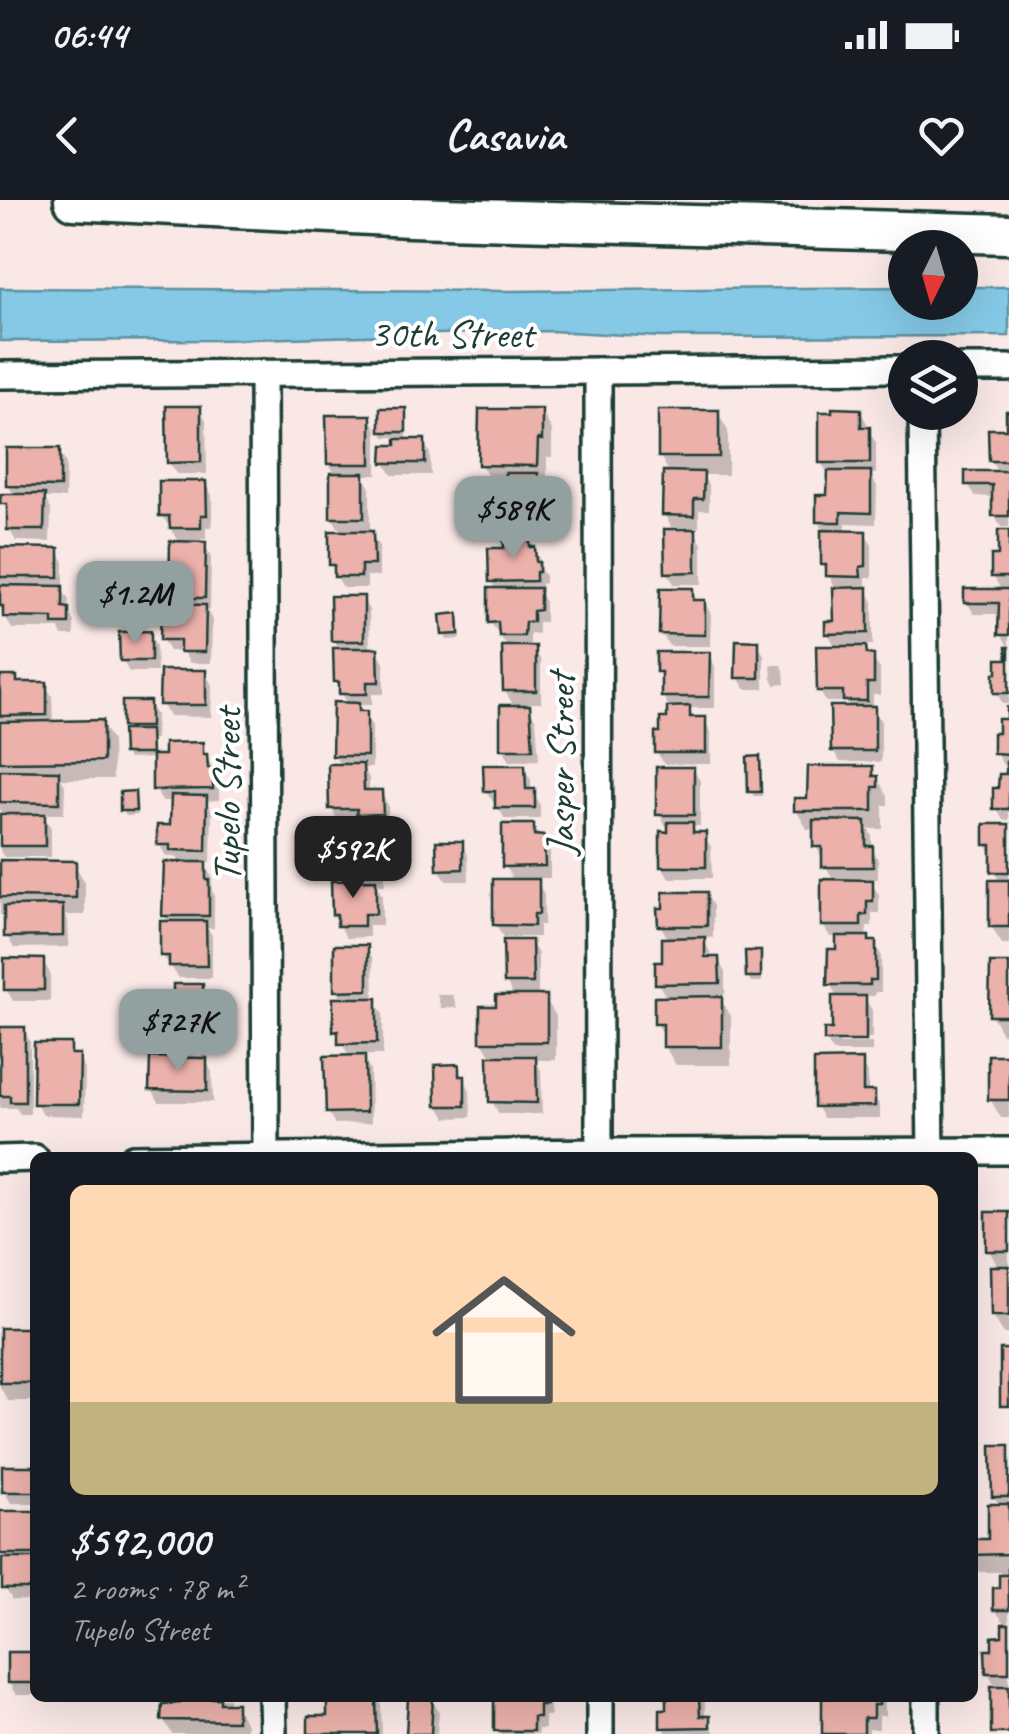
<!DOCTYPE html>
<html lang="en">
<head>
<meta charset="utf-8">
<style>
	:root { --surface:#171b24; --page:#242831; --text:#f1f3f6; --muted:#9ea1a6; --accent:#92a19f }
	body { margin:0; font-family:Caveat,sans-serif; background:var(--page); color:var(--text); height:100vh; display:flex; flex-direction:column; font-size:38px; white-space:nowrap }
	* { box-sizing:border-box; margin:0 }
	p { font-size:32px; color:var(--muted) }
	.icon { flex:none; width:55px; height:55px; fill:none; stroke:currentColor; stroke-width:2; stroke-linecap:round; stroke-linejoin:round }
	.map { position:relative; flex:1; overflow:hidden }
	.side { position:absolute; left:30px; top:952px; width:948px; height:550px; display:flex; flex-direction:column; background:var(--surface); border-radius:15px; box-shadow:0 10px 40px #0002 }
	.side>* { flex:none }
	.needle { width:65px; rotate:185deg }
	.buttons { position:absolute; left:888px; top:30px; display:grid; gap:20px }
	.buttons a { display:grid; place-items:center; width:90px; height:90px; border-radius:50%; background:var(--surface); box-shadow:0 10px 40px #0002; font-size:50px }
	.price { position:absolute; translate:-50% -85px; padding:0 22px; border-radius:20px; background:var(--accent); color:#111; font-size:32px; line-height:65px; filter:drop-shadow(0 2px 5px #0008) }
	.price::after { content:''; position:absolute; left:50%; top:60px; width:30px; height:22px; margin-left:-15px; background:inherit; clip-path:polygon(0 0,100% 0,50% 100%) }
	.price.current { background:#222; color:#fff }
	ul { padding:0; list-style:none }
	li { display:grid; align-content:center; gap:20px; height:530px; padding:0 40px }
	li span { display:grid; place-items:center; height:310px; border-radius:15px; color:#555 }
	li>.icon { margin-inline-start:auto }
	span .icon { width:180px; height:180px; fill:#fffc; stroke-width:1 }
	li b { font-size:42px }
	.status { display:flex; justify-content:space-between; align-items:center; height:70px; padding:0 50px; background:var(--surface); direction:ltr }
	.status svg { height:28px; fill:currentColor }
	header { display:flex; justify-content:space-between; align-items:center; height:130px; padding:0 40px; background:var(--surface); font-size:45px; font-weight:600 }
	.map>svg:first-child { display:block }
	.water { fill:#85c9e7; stroke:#5c919f; stroke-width:2.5 }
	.shadow { fill:#0003 }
	.building { fill:#ecb1ab; stroke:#1f3d34; stroke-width:2.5 }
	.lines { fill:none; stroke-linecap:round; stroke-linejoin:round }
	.minor-casing { stroke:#1f3d34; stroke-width:32 }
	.highway-casing { stroke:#1f3d34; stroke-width:45 }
	.minor { stroke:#fff; stroke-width:25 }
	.highway { stroke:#fff; stroke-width:38 }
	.labels { text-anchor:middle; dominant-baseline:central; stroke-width:8; stroke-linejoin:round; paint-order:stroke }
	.street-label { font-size:40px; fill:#1f3d34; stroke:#fff }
</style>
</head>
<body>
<div class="status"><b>06:44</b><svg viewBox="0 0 49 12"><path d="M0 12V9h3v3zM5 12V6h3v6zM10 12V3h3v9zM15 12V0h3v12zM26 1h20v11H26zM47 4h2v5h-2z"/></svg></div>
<header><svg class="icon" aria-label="back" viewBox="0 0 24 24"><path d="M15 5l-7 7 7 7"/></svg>Casavia<svg class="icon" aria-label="heart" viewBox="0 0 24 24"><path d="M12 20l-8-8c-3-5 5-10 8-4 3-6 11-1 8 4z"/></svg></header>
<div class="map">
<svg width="1009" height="1534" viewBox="0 0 1009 1534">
	<rect width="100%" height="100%" fill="#f9e8e6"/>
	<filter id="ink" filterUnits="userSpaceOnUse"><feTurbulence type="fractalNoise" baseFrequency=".01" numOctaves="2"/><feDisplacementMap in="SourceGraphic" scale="20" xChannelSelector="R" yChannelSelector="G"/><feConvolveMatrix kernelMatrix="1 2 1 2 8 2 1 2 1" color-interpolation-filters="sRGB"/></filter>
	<g filter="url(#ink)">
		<polygon class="water" points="905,87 905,102 960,102 960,87 1009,87 1009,136 661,137 551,131 216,140 0,141 0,88 511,91"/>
		<g class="shadow">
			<polygon points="199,208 206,220 207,274 176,274 169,262"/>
			<polygon points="404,211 407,216 407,241 423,241 430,253 431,275 392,275 385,263 399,247 399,237 385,237 382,231"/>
			<polygon points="541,211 552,230 552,257 547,257 547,284 541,284 543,288 543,305 548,313 548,329 513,329 506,317 507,283 492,283 481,265"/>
			<polygon points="860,211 867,223 867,230 876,242 876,274 870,274 877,286 876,324 846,323 846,333 865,333 872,345 872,378 866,378 866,389 873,402 873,445 863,445 880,469 880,495 873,495 873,509 881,521 881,562 840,562 833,550 850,508 847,502 826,502 819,490 836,448 828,433 836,424 836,389 823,365 823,330 818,321 830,297 828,274 821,262"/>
			<polygon points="718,213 728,231 728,275 703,275 709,287 709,310 699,310 699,327 692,327 702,344 702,384 674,384 667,372 686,327 671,327 665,315 670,274 660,256"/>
			<polygon points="1009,214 1009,327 1001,327 994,315 994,297 975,296 968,284 999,274 991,261 1008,231"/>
			<polygon points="370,217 377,229 377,275 363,275 370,288 370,334 379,346 379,376 367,376 367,388 343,388 331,364 342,334 332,317 336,275 329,264"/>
			<polygon points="59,251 66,263 65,298 44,298 51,309 50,342 16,341 9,329 9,315 3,303 14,296 8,285"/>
			<polygon points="205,283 212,295 212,327 206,327 206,339 201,339 211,356 210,410 206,409 212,420 211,463 190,463 183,452 169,451 162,439 177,407 171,397 181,344 162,316"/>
			<polygon points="1009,333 1009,462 1009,448 1001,434 1001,414 974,414 967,402 1002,391 993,376"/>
			<polygon points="528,338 541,362 541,370 545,376 545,383 541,384 542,392 539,392 545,402 545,422 538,422 538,434 530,433 530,449 534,449 541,461 541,503 526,503 536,520 539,560 510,561 503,548 515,508 505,491 509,449 490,422 496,390 491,381 506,350"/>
			<polygon points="0,350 57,350 64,362 64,389 62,389 69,400 68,412 74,422 74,436 62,436 59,429 12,429 0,407 0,388 4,388 0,381"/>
			<polygon points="692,391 698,402 704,402 711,414 710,446 669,446 662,434"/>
			<polygon points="362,398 369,410 370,450 377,450 384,462 384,494 372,494 372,505 358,505 372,526 372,568 363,568 369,578 369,593 381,593 388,605 388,626 366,626 363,620 338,621 331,608 341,567 335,556 348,505 336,481 340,450 334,440"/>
			<polygon points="457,416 460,421 461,439 447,440 444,434"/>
			<polygon points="149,434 156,446 157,472 129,472 122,460"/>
			<polygon points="757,443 764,455 764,489 745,489 738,477"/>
			<polygon points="708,454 715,466 715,508 688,508 695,520 704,520 711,532 711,564 664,564 657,552 669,520 669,507 663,496 663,479 658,471"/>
			<polygon points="1009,462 1009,504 1003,504 996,492"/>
			<polygon points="771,465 781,465 784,470 785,484 775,485 772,479"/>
			<polygon points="205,473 212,485 211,517 169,516 162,504"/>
			<polygon points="0,479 15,479 19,485 45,484 52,496 53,523 102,523 112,541 113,579 61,579 65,585 64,614 43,614 51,628 51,657 4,657 0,651 0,616 3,616 0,610 0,572 2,572 0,569"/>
			<polygon points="149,503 156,515 155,539 152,539 152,558 167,558 201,545 219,583 219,600 206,601 212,611 211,662 203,662 212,677 212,691 214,695 214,728 207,728 212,735 212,778 179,778 163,756 169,724 164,715 181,665 177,657 166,656 159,644 173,628 174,601 162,601 155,589 155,558 128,559 125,553 128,533 124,526"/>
			<polygon points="1000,521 1009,521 1009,620 1003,620 996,608 1008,576 1008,565 1003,565 996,553 1000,535"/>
			<polygon points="759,559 762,564 762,596 754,596 751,591"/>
			<polygon points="524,568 531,580 531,592 540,604 540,619 505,619 498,607 498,603 493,602 486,590"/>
			<polygon points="872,568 888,597 888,605 883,605 883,629 868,629 872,635 872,649 878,660 878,679 869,679 879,695 879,713 872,713 872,726 867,726 866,738 871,743 874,743 881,755 881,792 875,792 875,796 863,796 872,810 872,838 838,838 838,844 872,843 872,852 833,852 826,840 835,832 838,799 830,784 839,752 839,737 830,737 823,725 834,682 816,646 816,629 807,629 796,610 810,600"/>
			<polygon points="693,569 700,581 700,626 693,626 698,635 704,635 711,647 712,678 669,678 662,666 670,626 666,626 659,614"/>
			<polygon points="134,594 137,599 138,615 126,616 123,611"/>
			<polygon points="532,626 550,650 550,678 535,678 544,694 544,725 539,725 539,737 503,737 496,725 514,682 505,666"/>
			<polygon points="1009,627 1009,744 1002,744 991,726 1000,682 994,671 994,657 986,645"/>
			<polygon points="377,631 384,643 385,685 376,685 382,695 382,725 369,725 369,737 346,738 334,714 343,683 338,674"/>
			<polygon points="461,643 468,655 469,681 446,681 439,669"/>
			<polygon points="0,663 74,664 85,682 85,715 65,715 68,720 69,747 14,748 7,736 6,715 0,715"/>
			<polygon points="706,694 713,706 713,738 702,737 710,752 711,760 718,760 725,772 725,794 718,795 731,817 731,865 676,865 665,847 665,838 657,823 667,799 658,783 665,764 669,740 660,725"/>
			<polygon points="531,742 538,754 538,798 545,798 556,816 556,860 535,860 541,870 542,914 499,914 492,901 491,856 482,841 498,809 515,798 506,782"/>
			<polygon points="366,747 373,759 374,801 383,813 383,855 361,855 370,870 371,923 335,924 328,912 350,858 335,831 343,801 337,790"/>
			<polygon points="759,754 762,759 762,782 751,782 748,776"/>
			<polygon points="43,761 50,773 50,801 13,801 6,789"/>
			<polygon points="1009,766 1009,834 1002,834 992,815"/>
			<polygon points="202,787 215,810 215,853 183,853 176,841"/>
			<polygon points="437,795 453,795 457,808 441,808"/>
			<polygon points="0,830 24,830 30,842 30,914 20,914 16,908 1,908 0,906"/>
			<polygon points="69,846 85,869 84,916 43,915 36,903"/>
			<polygon points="1009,857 1009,918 1001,918 990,899"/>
			<polygon points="206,860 212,872 213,902 159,902 152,890"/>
			<polygon points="861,862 868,874 868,894 873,894 880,906 880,918 823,918 816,906"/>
			<polygon points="457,867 470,890 471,917 446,918 439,906"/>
			<polygon points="1009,1014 1009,1134 1004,1134 993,1116 999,1069 989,1050"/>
			<polygon points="0,1130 35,1131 35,1201 8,1201 0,1187"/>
			<polygon points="1009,1248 1009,1534 995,1534 997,1489 988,1473 995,1452 1004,1438 1004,1422 995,1410 1002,1391 1001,1372 979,1372 972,1362 972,1342 991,1342 1000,1307 994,1296"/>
			<polygon points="35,1269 35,1303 11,1303 4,1291"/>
			<polygon points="35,1314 35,1401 12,1400 5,1388 5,1359 1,1353"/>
			<polygon points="35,1454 35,1495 16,1495 9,1483"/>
			<polygon points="180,1498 229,1498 229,1506 236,1506 246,1524 246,1534 172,1534 164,1520 182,1506"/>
			<polygon points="333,1498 378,1498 381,1503 382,1534 310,1534 330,1518"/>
			<polygon points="496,1498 549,1498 551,1516 545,1516 545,1529 538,1529 538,1534 498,1534 496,1530"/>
			<polygon points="669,1498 705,1498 705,1518 708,1518 715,1534 667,1534 663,1527 669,1511"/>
			<polygon points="825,1498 885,1498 885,1516 879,1516 879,1529 869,1529 869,1534 825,1534"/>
			<polygon points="432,1500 439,1512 437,1534 408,1534"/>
		</g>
		<g class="building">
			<polygon points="166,206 201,206 201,262 167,263"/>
			<rect x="380" y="208" width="26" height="24"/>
			<polygon points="832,208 861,209 861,227 870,227 870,263 819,263 819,212 832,212"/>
			<polygon points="479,209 542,209 542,240 538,239 537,266 478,265"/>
			<rect x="658" y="210" width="61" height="47"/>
			<polygon points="1006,211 1009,211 1009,261 989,261 988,229 1006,229"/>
			<polygon points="326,215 371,215 371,264 327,264"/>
			<polygon points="396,239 425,239 425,263 382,263 383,245 396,245"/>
			<polygon points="6,248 60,248 60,287 6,286"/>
			<polygon points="663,271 704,272 703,299 694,299 694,316 662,315"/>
			<polygon points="828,271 871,271 871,313 841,312 841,322 816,322 816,295 827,295"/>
			<polygon points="965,271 1009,271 1009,316 992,316 992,285 965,285"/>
			<rect x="330" y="273" width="34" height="45"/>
			<polygon points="505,273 538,273 538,298 542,298 542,318 504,317"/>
			<polygon points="159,281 206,281 207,315 201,315 201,328 170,328 169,316 159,316"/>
			<polygon points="1,294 45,294 44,330 7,330 7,304 0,304"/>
			<polygon points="664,329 696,329 696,372 665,373"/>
			<polygon points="821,330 866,331 866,366 860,367 861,377 826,376 826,365 821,365"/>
			<polygon points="998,330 1009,330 1009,377 991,377 991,355 998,355"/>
			<polygon points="329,331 373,331 374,365 361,365 361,377 334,377 334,365 329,365"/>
			<polygon points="530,335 530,347 535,347 536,362 539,362 539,372 536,372 536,381 489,382 488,348 504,348 503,336"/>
			<polygon points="170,341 206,342 205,398 169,398"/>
			<polygon points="0,347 59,348 59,377 0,377"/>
			<polygon points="0,385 63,386 63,407 69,408 69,424 53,424 53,418 3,417 3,406 0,406"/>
			<polygon points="868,387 868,433 825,434 825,421 834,421 833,388"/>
			<polygon points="488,388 540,388 540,410 533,411 533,422 525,422 524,436 499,436 498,422 488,423"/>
			<polygon points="660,388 693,388 693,400 705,400 705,435 659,434"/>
			<polygon points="964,389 1009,389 1009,435 998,435 999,403 964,403"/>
			<polygon points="330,396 364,396 364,441 331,441"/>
			<polygon points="161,404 206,405 205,452 180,452 180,440 160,440"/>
			<polygon points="458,413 459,434 442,435 440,415"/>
			<polygon points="151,431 151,461 120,461 119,432"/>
			<polygon points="736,440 759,441 759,478 735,478"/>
			<polygon points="502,446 536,446 536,491 503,491"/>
			<polygon points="816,446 866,446 867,454 874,455 874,483 867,483 867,501 843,501 843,491 817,491"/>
			<polygon points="1006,447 1009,447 1009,493 994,493 994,473 997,473 997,459 1007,459"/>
			<polygon points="333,448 378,448 379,482 367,482 367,494 339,494 339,482 334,482"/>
			<polygon points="656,452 710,452 709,497 661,497 661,472 656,472"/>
			<polygon points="160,470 206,470 206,505 159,505"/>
			<polygon points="0,476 17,476 17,482 47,482 47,515 0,516"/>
			<rect x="122" y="501" width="28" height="26"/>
			<polygon points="333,502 359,503 359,511 367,511 367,556 332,556"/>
			<polygon points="500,505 530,505 533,549 500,549"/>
			<polygon points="690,506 690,517 706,517 706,553 655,553 655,532 660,532 660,518 667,518 667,507"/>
			<polygon points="830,506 875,506 875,551 831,551"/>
			<polygon points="1007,506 1009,554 993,553 993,533 998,533 998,519 1007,519"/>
			<polygon points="103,520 103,561 0,562 0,522"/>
			<polygon points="122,530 150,530 151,554 123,554"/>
			<polygon points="203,542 203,554 207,554 208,568 213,568 213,589 152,590 152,555 164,555 164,543"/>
			<polygon points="760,556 761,592 748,592 747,557"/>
			<polygon points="1006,562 1009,562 1009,609 993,609 993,588 998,588 999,574 1006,574"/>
			<polygon points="328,564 363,564 364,590 382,590 383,614 356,615 357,609 329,609"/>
			<polygon points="483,565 525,565 526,589 535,589 535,608 495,608 495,591 484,591"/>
			<polygon points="808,566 873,566 873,576 878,576 878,587 873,587 873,611 794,611 794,598 807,598"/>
			<rect x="656" y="567" width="38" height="48"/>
			<polygon points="0,570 59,571 59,603 0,602"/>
			<polygon points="135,591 136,611 120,611 120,592"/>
			<polygon points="171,595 207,596 206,651 170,650 170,645 157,645 157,625 170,625"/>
			<rect x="0" y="614" width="45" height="32"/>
			<polygon points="813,620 866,621 866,646 873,646 873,667 822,667 822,647 813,647"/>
			<polygon points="668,622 693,622 693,632 706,632 706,667 660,667 660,631 668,632"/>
			<polygon points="502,624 534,624 534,635 544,636 545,666 502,667"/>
			<polygon points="984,624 1009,624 1009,672 991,672 991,645 984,645"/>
			<polygon points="379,629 380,673 335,674 335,641 340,641 339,630"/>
			<polygon points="436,641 463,641 463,669 437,670"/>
			<polygon points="0,660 76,661 76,698 0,697"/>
			<polygon points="164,662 206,662 206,680 209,680 209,716 162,716"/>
			<polygon points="493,679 539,679 539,714 534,714 534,726 493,725"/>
			<polygon points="821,679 873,680 873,701 867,701 867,715 861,715 861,726 821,726"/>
			<polygon points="376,680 376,714 364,714 364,726 337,726 337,715 332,715 331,681"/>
			<rect x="989" y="680" width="20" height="47"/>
			<polygon points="663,692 707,692 707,726 658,726 657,708 663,708"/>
			<polygon points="63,705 63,736 4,737 4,706"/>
			<polygon points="160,721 206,721 207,766 169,766 169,756 160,756"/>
			<polygon points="836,736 869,736 869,741 876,741 876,780 870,780 870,785 827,785 828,749 836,749"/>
			<polygon points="705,737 705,757 719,757 720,783 655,784 655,762 662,762 662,738"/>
			<polygon points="503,740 532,740 533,783 504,783"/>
			<polygon points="334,745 368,745 368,790 334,791"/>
			<polygon points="745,751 761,751 761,777 746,777"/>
			<polygon points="4,758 44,759 44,790 4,790"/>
			<polygon points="990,763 1009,763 1009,816 989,816"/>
			<polygon points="173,784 203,784 203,795 209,795 210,841 173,842"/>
			<polygon points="496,795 547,795 547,842 480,842 480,806 496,806"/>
			<polygon points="722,796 722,847 663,847 663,824 654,824 654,797"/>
			<polygon points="832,796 866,796 866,841 824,841 824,829 832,829"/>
			<polygon points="333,798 377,798 377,843 338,844 338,831 333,832"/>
			<polygon points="0,827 25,827 25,902 10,902 10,896 0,896"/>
			<polygon points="34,843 71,843 71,854 80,854 79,904 33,904"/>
			<polygon points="365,855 366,912 326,913 324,856"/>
			<rect x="988" y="855" width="21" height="45"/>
			<polygon points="488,856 536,856 537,903 489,902"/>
			<polygon points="150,857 207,858 207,891 149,890"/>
			<polygon points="863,859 863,891 875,891 875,906 814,907 814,860"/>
			<polygon points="459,864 459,876 465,876 465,906 436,906 435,865"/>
			<rect x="986" y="1012" width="23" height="39"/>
			<polygon points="990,1066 1009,1066 1009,1116 991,1116"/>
			<rect x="0" y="1128" width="35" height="55"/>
			<rect x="1000" y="1149" width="9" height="57"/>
			<polygon points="991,1245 1009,1245 1009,1297 992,1297"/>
			<rect x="2" y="1266" width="33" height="26"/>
			<polygon points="988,1304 1009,1304 1009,1354 972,1355 972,1339 988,1339"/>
			<rect x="0" y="1311" width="35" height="43"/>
			<rect x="2" y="1358" width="33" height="31"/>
			<polygon points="1008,1363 1009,1410 993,1410 993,1388 999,1388 999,1375 1008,1375"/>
			<polygon points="1002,1424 1009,1424 1009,1473 986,1473 985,1450 992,1450 992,1437 1002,1436"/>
			<rect x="7" y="1452" width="28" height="31"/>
			<rect x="991" y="1486" width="18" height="47"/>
			<polygon points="180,1498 220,1498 220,1503 237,1503 237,1521 161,1520 162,1504 180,1503"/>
			<polygon points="330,1498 376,1498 377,1534 308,1534 308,1516 327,1516 327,1499"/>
			<polygon points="408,1498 433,1498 431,1534 406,1534"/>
			<polygon points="494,1498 546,1498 546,1505 539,1505 539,1517 533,1517 533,1531 494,1531"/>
			<polygon points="666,1498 699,1498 700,1516 710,1516 710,1527 660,1528 660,1509 666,1509"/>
			<polygon points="822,1498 880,1498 879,1505 873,1505 873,1518 864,1518 864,1534 822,1534"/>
		</g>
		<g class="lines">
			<defs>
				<g id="minor">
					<polyline points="960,168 1009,168"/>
					<polyline points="598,171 599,958"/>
					<polyline points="263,173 266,958"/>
					<polyline points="0,175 905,169"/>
					<polyline points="922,212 931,958"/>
					<polyline points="133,958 599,952 1009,951"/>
					<polyline points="0,959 35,958"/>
					<polyline points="272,1498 273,1534"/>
					<polyline points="600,1498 600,1534"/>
					<polyline points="926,1534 926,1498"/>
				</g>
				<polyline id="highway" points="74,0 410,17 1009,34"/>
			</defs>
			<use href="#minor" class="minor-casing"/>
			<use href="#highway" class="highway-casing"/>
			<use href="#minor" class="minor"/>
			<use href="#highway" class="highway"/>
		</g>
	</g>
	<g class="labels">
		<g class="street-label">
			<text x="452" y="134">30th Street</text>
			<text transform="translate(561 564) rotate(-90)">Jasper Street</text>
			<text transform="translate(227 595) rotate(-90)">Tupelo Street</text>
		</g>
	</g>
</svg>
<div class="buttons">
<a><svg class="needle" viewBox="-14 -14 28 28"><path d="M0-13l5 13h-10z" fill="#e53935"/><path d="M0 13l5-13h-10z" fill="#9ea1a6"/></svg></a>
<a><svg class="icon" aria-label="layers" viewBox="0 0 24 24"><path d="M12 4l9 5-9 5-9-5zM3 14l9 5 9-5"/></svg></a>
</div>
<b class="price" style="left:513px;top:361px">$589K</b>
<b class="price" style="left:135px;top:446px">$1.2M</b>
<b class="price current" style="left:353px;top:701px">$592K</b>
<b class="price" style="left:178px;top:874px">$727K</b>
<section class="side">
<ul>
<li><span style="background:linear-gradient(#ffd9b3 70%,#c2b280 0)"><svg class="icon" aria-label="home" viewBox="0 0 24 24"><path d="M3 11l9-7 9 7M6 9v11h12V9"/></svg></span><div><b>$592,000</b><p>2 rooms · 78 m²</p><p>Tupelo Street</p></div></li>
</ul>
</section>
</div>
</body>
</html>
